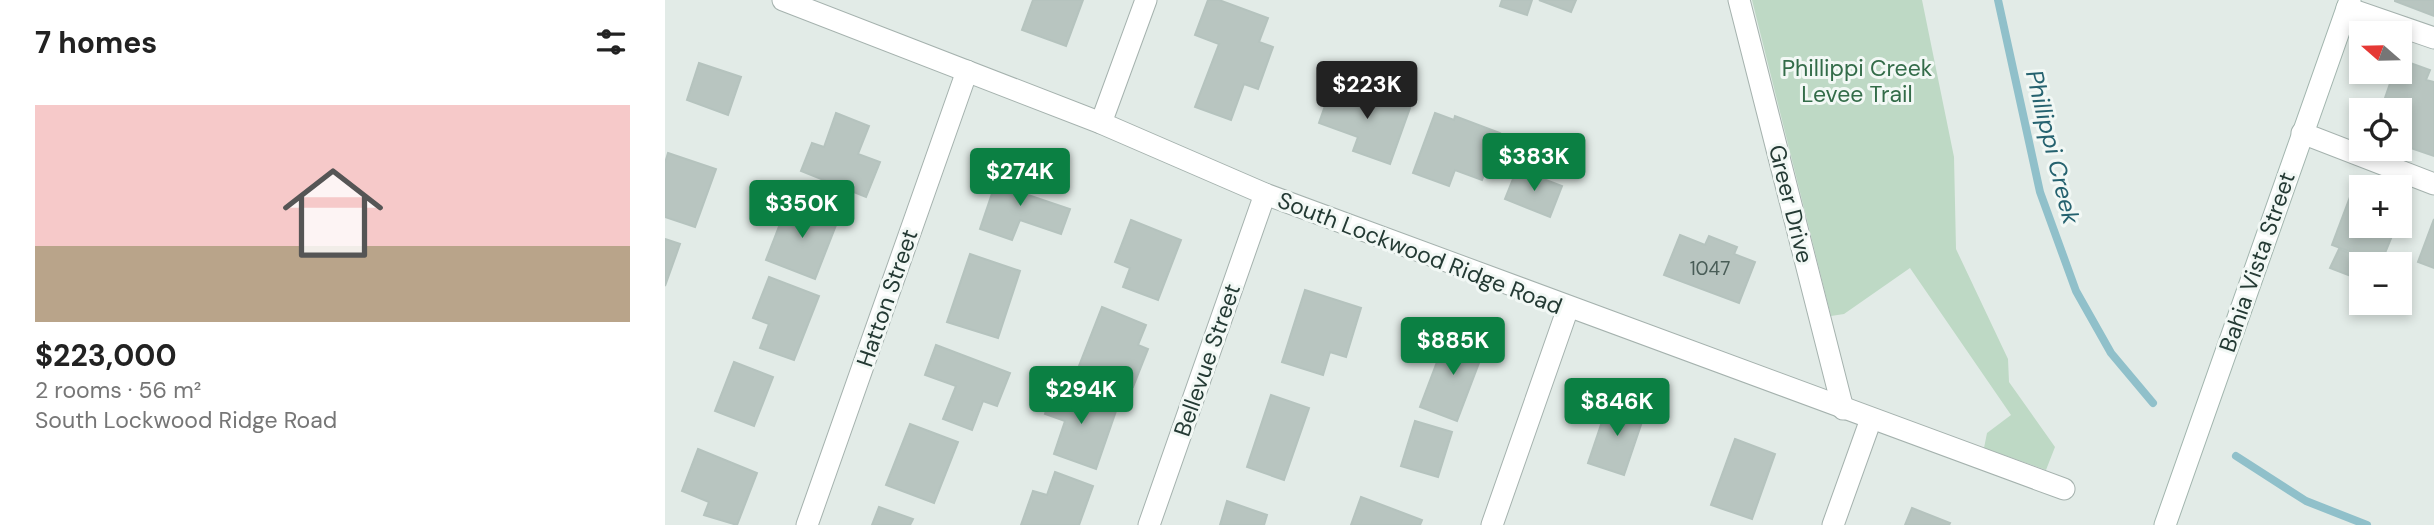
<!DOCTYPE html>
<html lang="en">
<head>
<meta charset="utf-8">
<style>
	:root { --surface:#fff; --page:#f2f2f2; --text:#222; --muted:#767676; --line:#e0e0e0; --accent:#0b8043 }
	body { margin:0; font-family:"DM Sans",sans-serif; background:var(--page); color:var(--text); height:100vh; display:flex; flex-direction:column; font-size:26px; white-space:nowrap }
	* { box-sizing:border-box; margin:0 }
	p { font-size:23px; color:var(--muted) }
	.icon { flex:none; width:38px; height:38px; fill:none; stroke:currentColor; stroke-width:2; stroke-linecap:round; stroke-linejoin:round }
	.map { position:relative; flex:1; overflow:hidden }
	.details { display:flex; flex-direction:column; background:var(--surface); width:665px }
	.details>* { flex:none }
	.needle { width:46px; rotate:290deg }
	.fabs { position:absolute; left:1684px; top:21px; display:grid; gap:14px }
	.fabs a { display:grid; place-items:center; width:63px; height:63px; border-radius:0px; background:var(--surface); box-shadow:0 4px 10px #0003; font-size:35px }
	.price { position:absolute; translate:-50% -60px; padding:0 16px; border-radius:7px; background:var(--accent); color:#fff; font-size:23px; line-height:46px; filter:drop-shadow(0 2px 4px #0008) }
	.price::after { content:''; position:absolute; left:50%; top:42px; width:21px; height:16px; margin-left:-10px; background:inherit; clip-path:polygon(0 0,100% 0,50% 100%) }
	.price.on { background:#222; color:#fff }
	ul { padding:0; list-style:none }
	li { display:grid; align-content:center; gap:14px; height:371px; padding:0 35px }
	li+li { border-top:2px solid var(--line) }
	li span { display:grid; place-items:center; height:217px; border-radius:0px; color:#555 }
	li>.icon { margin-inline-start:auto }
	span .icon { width:126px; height:126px; fill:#fffc; stroke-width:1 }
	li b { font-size:30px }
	h2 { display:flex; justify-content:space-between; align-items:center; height:84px; padding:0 35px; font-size:30px }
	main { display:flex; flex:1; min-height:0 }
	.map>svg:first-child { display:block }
	.green { fill:#bed9c5 }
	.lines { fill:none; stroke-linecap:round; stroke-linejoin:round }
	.stream { stroke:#90c0ca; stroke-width:8 }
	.building { fill:#b8c5c0; stroke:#b5c3be; stroke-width:2 }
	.street-casing { stroke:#a5b2ae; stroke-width:23 }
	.secondary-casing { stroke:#a2b5ae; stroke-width:23 }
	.street { stroke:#fff; stroke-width:21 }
	.secondary { stroke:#fff; stroke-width:21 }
	.labels { text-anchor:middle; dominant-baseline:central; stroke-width:6; stroke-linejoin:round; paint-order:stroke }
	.number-label { font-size:19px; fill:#495d57 }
	.park-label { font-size:23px; fill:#336c49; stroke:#f2f8f5 }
	.street-label { font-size:23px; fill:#243a34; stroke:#f2f8f5 }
	.water-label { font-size:24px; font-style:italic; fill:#25626f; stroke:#f2f8f5 }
</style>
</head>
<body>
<main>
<section class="details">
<h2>7 homes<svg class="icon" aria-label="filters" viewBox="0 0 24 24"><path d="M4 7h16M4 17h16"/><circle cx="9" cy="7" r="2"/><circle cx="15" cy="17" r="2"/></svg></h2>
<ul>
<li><span style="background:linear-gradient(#f6c9c9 65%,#b9a48a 0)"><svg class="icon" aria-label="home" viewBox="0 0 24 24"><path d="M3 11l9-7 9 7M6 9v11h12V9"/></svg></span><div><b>$223,000</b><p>2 rooms · 56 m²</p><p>South Lockwood Ridge Road</p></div></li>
</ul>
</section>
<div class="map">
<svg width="1769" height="525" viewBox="0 0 1769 525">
	<rect width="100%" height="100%" fill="#e2ebe7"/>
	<polygon class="green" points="1087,0 1257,0 1289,157 1291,249 1343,359 1344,382 1390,447 1381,470 1319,448 1322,433 1346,415 1245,268 1179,314 1166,316"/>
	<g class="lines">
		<g class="stream">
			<polyline points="1333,0 1375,192 1411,291 1446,353 1488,403"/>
			<polyline points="1571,456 1641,501 1702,525"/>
		</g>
	</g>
	<g class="building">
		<polygon points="368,0 418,0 401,46 357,30"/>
		<polygon points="543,0 554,0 603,18 594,42 608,47 593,89 579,84 566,120 530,107 554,44 530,35"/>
		<polygon points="837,0 867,0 862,15 835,6"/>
		<polygon points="874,0 911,0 906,12"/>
		<polygon points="1769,0 1769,16 1730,1 1730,0"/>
		<polygon points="1734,59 1765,70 1761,80 1769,82 1769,156 1734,144 1734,132 1743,106 1720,98 1729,72 1734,72"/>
		<polygon points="34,63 76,77 63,115 22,100"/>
		<polygon points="667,86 706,100 709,92 746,105 725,164 688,151 693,137 654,123"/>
		<polygon points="171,113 204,126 193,154 215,162 201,197 136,171 147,143 159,147"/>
		<polygon points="770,113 789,120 790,116 835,133 817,180 790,170 784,186 748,173"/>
		<polygon points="3,153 51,169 30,227 0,217 0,163"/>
		<polygon points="852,169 897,186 885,217 840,199"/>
		<polygon points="335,170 368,181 363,195 405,209 396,234 355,220 347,240 315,229"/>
		<polygon points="1685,197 1696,201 1696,226 1731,226 1716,263 1667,245"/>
		<polygon points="128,202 173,220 150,279 101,260 122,206 126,208"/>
		<polygon points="1769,219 1769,268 1753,262"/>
		<polygon points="466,220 516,240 493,300 458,287 465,268 450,262"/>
		<polygon points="1015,235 1040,245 1044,236 1072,247 1069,254 1090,262 1074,303 999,275"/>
		<polygon points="0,239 15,244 0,286"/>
		<polygon points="1674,249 1699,259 1691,278 1665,268"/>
		<polygon points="305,254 355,271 333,338 282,322"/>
		<polygon points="104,277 154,296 129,360 95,348 104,324 88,318"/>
		<polygon points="640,290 696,308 681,357 665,352 658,375 617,362"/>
		<polygon points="437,307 481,325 473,345 483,349 468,387 414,366"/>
		<polygon points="783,333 820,347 792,421 755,407"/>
		<polygon points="271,345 345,373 332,406 318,401 307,430 278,419 291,386 260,375"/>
		<polygon points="69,362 108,377 89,426 50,411"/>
		<polygon points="390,386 452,408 431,469 389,454 400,421 380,414"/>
		<polygon points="606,395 644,408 619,480 582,467"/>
		<polygon points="944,401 980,413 959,475 923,463"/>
		<polygon points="750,421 787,432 773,477 736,466"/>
		<polygon points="245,424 293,442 269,503 221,485"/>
		<polygon points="1070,439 1110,454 1087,519 1046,505"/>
		<polygon points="33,449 92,473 72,525 39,515 44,502 17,491"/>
		<polygon points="390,472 428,486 414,525 356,525 368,491 382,495"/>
		<polygon points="696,497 757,520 755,525 686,525"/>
		<polygon points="562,501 602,515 599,525 555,525"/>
		<polygon points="214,507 248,519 245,525 207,525"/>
		<polygon points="1247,508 1285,523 1284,525 1240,525"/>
	</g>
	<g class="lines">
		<defs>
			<g id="street">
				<polyline points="118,0 436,123 600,194 1399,489"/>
				<polyline points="1074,0 1178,409"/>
				<polyline points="1682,8 1769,38"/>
				<polyline points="436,123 481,0"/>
				<polyline points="1637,133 1769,184"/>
				<polyline points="142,525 302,71"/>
				<polyline points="484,525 600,194"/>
				<polyline points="827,525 903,308"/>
				<polyline points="1168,525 1206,419"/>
			</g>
			<polyline id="secondary" points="1500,525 1685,0"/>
		</defs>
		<use href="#street" class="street-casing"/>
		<use href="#secondary" class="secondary-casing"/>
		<use href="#street" class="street"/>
		<use href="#secondary" class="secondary"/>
	</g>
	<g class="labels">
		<g class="number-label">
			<text x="1045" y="268">1047</text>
		</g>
		<g class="park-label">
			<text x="1192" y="68">Phillippi Creek<tspan x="1192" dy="26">Levee Trail</tspan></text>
		</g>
		<g class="street-label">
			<text transform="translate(1126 204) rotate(76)">Greer Drive</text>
			<text transform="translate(755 253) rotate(21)">South Lockwood Ridge Road</text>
			<text transform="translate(1592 262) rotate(-71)">Bahia Vista Street</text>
			<text transform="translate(222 298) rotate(-71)">Hatton Street</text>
			<text transform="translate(542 360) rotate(-71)">Bellevue Street</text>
		</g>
		<g class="water-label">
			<text transform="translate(1388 147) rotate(76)">Phillippi Creek</text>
		</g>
	</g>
</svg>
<div class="fabs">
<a><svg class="needle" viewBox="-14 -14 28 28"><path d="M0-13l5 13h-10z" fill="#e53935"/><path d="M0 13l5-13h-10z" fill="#767676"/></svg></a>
<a><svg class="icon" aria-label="locate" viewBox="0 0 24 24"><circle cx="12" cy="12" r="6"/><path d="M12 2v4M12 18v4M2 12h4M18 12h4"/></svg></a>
<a>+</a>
<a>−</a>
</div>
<b class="price on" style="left:702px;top:121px">$223K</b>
<b class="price" style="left:869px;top:193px">$383K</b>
<b class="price" style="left:355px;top:208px">$274K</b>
<b class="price" style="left:137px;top:240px">$350K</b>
<b class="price" style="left:788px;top:377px">$885K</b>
<b class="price" style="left:416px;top:426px">$294K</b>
<b class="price" style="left:952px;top:438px">$846K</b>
</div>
</main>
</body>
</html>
